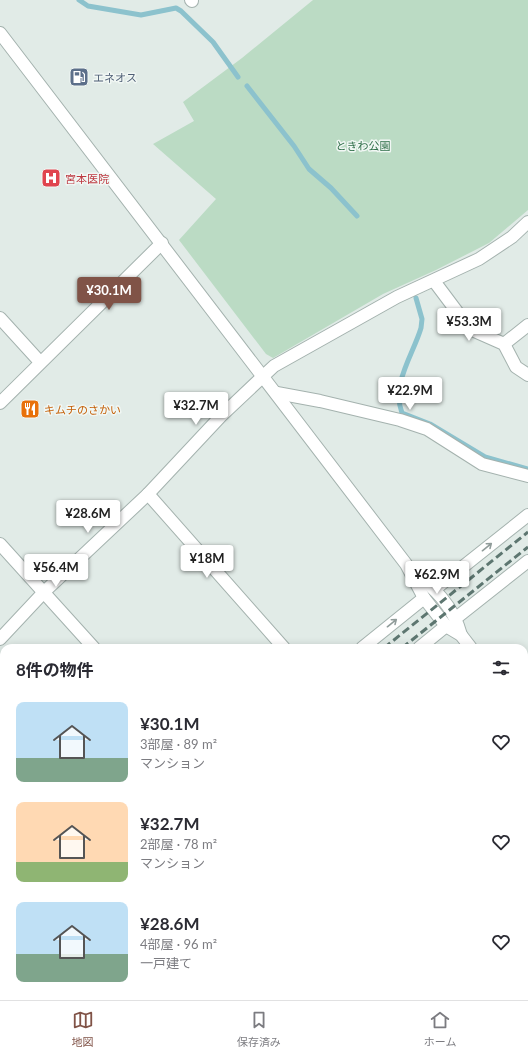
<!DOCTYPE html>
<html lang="ja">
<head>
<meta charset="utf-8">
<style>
	:root { --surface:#fff; --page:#f2f2f3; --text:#2b2b33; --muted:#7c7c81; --line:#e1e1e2; --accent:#805347 }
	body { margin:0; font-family:Lato,"Noto Sans JP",sans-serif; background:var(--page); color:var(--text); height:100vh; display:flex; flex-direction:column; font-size:15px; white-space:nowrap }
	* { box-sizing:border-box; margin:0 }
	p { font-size:13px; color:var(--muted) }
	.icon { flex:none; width:22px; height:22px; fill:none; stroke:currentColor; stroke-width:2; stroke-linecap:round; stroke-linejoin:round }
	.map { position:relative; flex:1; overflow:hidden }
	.details { position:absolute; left:0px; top:644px; width:528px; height:356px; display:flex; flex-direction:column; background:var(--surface); border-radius:12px 12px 0 0; box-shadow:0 2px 10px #0003 }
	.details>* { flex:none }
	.price { position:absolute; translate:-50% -34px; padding:0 9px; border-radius:4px; background:#fff; color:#222; font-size:13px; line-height:26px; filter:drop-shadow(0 1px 2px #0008) }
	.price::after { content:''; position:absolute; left:50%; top:24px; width:12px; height:9px; margin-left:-6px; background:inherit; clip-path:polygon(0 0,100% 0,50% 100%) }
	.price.on { background:var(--accent); color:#fff }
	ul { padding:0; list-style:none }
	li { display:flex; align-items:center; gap:12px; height:100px; padding:0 16px }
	li span { display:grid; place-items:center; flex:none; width:112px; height:80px; border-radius:8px; color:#555 }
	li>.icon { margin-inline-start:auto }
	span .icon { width:48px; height:48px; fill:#fffc; stroke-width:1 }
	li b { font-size:17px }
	h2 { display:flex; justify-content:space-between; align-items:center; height:48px; padding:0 16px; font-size:17px }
	.tabs { display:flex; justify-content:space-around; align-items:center; height:56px; border-top:1px solid var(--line); background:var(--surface); font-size:11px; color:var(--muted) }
	.tabs a { display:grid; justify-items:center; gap:2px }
	.tabs .on { color:var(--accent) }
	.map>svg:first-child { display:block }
	.green { fill:#bbdbc4 }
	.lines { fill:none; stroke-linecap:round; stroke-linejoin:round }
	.stream { stroke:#8cc2cd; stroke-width:5 }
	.minor-casing { stroke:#a4b2ae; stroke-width:14 }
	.minor { stroke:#fff; stroke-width:12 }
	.rail { stroke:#5d7670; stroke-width:3; stroke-dasharray:8 4; stroke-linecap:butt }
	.oneway { stroke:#909c9a }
	.labels { text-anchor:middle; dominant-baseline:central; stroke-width:3; stroke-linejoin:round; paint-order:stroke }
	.service-label { font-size:11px; fill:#4e5e75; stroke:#f1f7f4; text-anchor:start }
	.park-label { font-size:11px; fill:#2f6f49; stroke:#f1f7f4 }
	.health-label { font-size:11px; fill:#be3a42; stroke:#f1f7f4; text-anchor:start }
	.food-label { font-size:11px; fill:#c56008; stroke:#f1f7f4; text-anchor:start }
</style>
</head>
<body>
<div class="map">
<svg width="528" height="1000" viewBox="0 0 528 1000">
	<rect width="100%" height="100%" fill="#e1ebe7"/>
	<polygon class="green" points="313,0 528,0 528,210 489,243 436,270 383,294 273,358 266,354 179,240 216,199 153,144 194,121 183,102 242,58"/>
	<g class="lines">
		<g class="stream">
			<polyline points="79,0 88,6 141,15 176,8 181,11 213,42 238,77"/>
			<polyline points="247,86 294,146 309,169 331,188 357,216"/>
			<path d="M 416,298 L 422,319 L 421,328 C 413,355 391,384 402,413 L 430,424 L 485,457 L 528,469"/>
		</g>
		<defs>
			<g id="minor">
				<polyline points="191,0 192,1"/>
				<polyline points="0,33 406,564 424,598 446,626 461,635 471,648"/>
				<polyline points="434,281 470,329 504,344 516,367 528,375"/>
				<polyline points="0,318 40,362"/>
				<polyline points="504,344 528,325"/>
				<polyline points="277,393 320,401 400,420 427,429 482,464 528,476"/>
				<polyline points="0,403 162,243"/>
				<polyline points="148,494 284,648"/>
				<polyline points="0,544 94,648"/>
				<path d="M 411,569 C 434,588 453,605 461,635"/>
				<polyline points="435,589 528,515"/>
				<polyline points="456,618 528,561"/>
				<polyline points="0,639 44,592 148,494 221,416 274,366 397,297 479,259 512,237 528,222"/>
				<polyline points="362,648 424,598"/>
				<polyline points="419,648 446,626"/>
				<polyline points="524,718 528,723"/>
				<polyline points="0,773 4,775"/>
				<polyline points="0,936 4,933"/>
				<polyline points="524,941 528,949"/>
				<polyline points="0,985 4,982"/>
				<polyline points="267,996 268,1000"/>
				<polyline points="430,996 430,1000"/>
			</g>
		</defs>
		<use href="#minor" class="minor-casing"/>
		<use href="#minor" class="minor"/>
		<g class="rail">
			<polyline points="384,648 528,532"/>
			<polyline points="402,648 528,547"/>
			<polyline points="0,956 4,953"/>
			<polyline points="0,969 4,965"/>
		</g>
	</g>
	<defs><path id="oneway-shaft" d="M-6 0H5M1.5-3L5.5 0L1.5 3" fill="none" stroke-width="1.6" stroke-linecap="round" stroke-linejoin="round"/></defs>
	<g class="oneway">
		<use href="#oneway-shaft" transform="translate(487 547) rotate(-39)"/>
		<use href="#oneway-shaft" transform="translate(392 623) rotate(-39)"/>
	</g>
	<defs>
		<symbol id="fuel-square" viewBox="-11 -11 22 22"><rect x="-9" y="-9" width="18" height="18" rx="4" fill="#5c6f8a" stroke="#f1f7f4"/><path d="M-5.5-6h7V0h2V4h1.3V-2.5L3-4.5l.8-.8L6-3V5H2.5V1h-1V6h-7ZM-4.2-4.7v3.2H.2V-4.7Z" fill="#fff"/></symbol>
		<symbol id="hospital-square" viewBox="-11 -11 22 22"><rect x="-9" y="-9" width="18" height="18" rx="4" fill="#e0444e" stroke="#f1f7f4"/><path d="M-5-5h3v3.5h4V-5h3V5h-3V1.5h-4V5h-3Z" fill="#fff"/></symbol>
		<symbol id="restaurant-square" viewBox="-11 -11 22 22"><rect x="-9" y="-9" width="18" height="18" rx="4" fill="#e8710a" stroke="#f1f7f4"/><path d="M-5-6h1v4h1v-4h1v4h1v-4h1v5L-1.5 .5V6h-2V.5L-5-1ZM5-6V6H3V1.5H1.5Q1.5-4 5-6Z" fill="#fff"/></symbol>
	</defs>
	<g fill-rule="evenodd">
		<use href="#fuel-square" x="68" y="66" width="22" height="22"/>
		<use href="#hospital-square" x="40" y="167" width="22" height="22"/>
		<use href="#restaurant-square" x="19" y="398" width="22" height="22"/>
	</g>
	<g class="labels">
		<g class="service-label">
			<text x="93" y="77">エネオス</text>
		</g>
		<g class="park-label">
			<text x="363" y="145">ときわ公園</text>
		</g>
		<g class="health-label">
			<text x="65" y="178">宮本医院</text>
		</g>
		<g class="food-label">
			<text x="44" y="409">キムチのさかい</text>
		</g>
	</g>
</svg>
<b class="price on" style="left:109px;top:311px">¥30.1M</b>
<b class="price" style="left:469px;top:342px">¥53.3M</b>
<b class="price" style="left:410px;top:411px">¥22.9M</b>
<b class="price" style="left:196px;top:426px">¥32.7M</b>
<b class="price" style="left:88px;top:534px">¥28.6M</b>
<b class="price" style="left:207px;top:579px">¥18M</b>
<b class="price" style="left:56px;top:588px">¥56.4M</b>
<b class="price" style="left:437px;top:595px">¥62.9M</b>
<section class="details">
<h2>8件の物件<svg class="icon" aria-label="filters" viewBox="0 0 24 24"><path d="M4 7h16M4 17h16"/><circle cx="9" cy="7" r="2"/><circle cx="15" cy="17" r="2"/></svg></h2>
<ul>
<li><span style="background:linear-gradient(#bfe0f5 70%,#7fa58c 0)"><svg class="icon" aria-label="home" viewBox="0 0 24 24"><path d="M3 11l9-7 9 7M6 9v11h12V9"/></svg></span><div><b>¥30.1M</b><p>3部屋 · 89 m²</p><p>マンション</p></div><svg class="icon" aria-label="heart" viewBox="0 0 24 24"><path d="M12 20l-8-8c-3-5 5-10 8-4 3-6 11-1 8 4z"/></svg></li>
<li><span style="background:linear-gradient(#ffd9b3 75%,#8fb573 0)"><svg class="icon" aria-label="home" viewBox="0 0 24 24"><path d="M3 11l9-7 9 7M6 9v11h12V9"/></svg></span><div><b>¥32.7M</b><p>2部屋 · 78 m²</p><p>マンション</p></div><svg class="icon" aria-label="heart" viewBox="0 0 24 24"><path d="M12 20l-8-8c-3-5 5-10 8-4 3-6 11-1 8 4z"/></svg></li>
<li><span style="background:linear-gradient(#bfe0f5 65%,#7fa58c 0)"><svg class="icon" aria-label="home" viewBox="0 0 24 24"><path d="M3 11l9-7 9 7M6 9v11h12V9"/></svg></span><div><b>¥28.6M</b><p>4部屋 · 96 m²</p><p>一戸建て</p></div><svg class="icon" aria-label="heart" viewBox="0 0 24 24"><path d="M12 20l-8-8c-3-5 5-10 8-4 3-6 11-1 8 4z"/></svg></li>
</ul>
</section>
</div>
<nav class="tabs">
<a class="on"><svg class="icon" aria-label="map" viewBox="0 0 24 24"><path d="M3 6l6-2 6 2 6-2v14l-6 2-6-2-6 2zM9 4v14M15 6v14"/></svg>地図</a>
<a><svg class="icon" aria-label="saved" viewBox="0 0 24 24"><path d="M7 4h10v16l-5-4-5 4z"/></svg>保存済み</a>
<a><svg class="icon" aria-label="home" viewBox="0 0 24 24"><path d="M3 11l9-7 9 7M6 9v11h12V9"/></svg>ホーム</a>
</nav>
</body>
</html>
